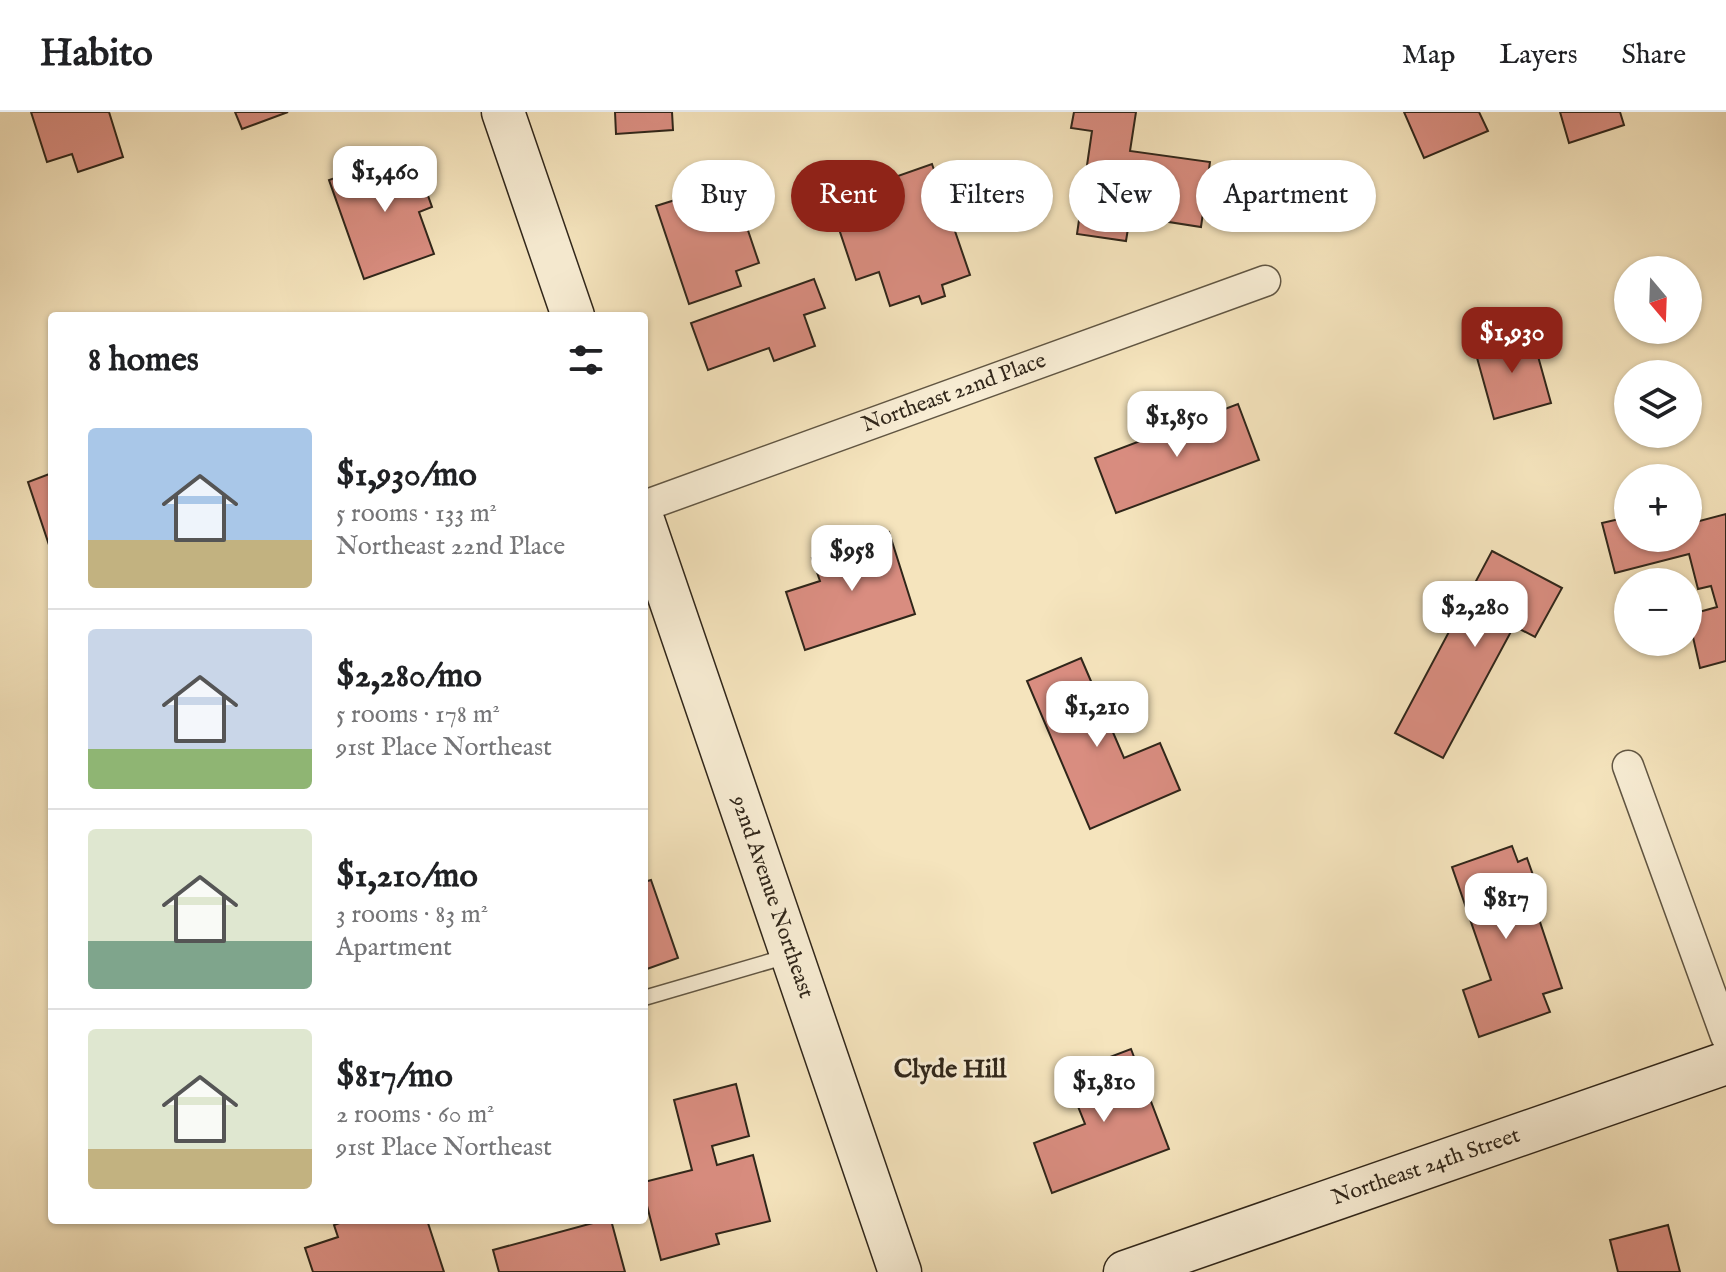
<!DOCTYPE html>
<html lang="en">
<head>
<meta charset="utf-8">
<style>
	:root { --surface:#fff; --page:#f2f2f2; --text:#202124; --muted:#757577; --line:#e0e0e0; --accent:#8f2418 }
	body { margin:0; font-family:"IM FELL English",serif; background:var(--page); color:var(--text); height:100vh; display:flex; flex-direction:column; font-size:30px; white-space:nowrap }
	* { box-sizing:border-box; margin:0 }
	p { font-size:26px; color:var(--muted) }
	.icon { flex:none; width:44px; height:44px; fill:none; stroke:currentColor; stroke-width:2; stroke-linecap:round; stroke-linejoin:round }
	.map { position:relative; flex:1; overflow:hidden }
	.sheet { position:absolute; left:48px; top:200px; width:600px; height:912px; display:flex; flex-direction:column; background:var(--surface); border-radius:8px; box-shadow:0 2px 6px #0004 }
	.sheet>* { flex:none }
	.banner { position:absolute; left:672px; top:48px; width:760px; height:72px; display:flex; gap:16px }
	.needle { width:52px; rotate:161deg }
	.controls { position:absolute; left:1614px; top:144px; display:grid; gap:16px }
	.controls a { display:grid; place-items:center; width:88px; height:88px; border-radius:50%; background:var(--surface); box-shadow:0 2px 6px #0004; font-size:40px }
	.price { position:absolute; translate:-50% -68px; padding:0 18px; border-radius:16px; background:#fff; color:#222; font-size:26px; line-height:52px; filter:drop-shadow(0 2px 4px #0008) }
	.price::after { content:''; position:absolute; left:50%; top:48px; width:24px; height:18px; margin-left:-12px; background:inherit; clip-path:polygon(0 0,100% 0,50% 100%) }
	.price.active { background:var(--accent); color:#fff }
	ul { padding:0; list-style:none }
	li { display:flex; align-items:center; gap:24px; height:200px; padding:0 40px }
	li+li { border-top:2px solid var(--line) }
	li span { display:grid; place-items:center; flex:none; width:224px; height:160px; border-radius:8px; color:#555 }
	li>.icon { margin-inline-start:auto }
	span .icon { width:96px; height:96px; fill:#fffc; stroke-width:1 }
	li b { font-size:34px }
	h2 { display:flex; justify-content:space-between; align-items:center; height:96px; padding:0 40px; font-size:34px }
	.chip { padding:0 28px; border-radius:36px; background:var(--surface); box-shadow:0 2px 6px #0004; font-size:28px; line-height:72px }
	.chip.active { background:var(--accent); color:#fff }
	header { display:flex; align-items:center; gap:48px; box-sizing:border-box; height:112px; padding:0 40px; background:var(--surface); border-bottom:2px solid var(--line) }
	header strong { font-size:38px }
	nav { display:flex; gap:44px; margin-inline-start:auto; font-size:28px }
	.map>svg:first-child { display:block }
	.building { fill:#d98d80; stroke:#30261a; stroke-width:2 }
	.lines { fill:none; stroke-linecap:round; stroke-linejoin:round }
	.lane-casing { stroke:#615643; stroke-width:17 }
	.street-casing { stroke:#615643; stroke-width:33 }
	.secondary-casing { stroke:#30261a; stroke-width:45 }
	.lane { stroke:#f8edd4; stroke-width:14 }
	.street { stroke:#f8edd4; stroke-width:30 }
	.secondary { stroke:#f8edd4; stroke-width:42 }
	.labels { text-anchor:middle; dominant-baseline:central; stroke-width:6; stroke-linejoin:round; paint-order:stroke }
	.street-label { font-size:22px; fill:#30261a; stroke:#f8edd4 }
	.quarter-label { font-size:26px; font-weight:bold; fill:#30261a; stroke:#f8edd4 }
</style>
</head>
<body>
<header>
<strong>Habito</strong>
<nav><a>Map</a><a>Layers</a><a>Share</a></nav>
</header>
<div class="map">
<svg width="1726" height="1160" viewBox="0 0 1726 1160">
	<rect width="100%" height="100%" fill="#f5e4bd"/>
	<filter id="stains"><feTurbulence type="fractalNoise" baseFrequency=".0025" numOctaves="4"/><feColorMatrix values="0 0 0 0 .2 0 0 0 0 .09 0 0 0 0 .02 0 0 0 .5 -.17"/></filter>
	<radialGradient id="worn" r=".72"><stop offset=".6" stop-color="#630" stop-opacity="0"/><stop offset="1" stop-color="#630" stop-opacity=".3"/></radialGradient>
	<g class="building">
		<polygon points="31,0 109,0 123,45 78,60 72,42 47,50"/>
		<polygon points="235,0 288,0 242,17"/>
		<polygon points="615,0 672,0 673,18 616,22"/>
		<polygon points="1074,0 1136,0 1130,39 1210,50 1201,115 1130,104 1126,129 1077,122 1092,19 1071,16"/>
		<polygon points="1404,0 1479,0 1488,19 1424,46"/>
		<polygon points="1560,0 1620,0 1624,13 1569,31"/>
		<polygon points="412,39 432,95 419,100 434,142 364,167 329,68"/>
		<polygon points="932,52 970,163 942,173 945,184 922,192 919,184 890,194 879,160 856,168 833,99 859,90 855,79"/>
		<polygon points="707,78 711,91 736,83 759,151 736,159 741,174 689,192 656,94"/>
		<polygon points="814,167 825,196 804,203 815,234 774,249 769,236 708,258 691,211"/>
		<polygon points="1531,219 1551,291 1494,307 1474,235"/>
		<polygon points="1238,292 1259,348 1116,401 1095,346"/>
		<polygon points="52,361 52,442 28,370"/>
		<polygon points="1726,402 1726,549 1700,556 1688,503 1717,495 1711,474 1698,477 1689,442 1615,461 1602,411 1628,405 1628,426 1688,426 1688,412"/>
		<polygon points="889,420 915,502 805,538 786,480 820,469 812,446"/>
		<polygon points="1492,439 1562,476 1535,525 1514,514 1443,646 1395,621"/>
		<polygon points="1081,546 1124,646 1160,631 1180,678 1090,717 1027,569"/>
		<polygon points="1512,734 1518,750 1527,746 1540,783 1532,786 1562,876 1543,882 1550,900 1479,925 1463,878 1491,868 1452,755"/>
		<polygon points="651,768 678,846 644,858 644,770"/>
		<polygon points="1131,937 1169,1037 1052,1081 1034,1031 1085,1012 1065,962"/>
		<polygon points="736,972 749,1024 712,1034 717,1053 753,1043 770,1109 716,1122 719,1132 661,1148 644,1082 644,1070 692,1058 674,988"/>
		<polygon points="348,1108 427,1108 444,1160 313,1160 305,1136 338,1125 334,1113"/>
		<polygon points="604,1108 611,1108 625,1160 499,1160 493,1138"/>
		<polygon points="1668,1113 1680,1160 1618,1160 1610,1128"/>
	</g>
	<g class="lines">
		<defs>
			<polyline id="lane" points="644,886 788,844"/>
			<g id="street">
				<polyline points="644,394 1265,169"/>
				<polyline points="1628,654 1726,924"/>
			</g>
			<g id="secondary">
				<polyline points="503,0 573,204"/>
				<polyline points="644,411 900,1160"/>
				<polyline points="1125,1160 1726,951"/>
			</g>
		</defs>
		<use href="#lane" class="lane-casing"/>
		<use href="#street" class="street-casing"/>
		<use href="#secondary" class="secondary-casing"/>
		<use href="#lane" class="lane"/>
		<use href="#street" class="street"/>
		<use href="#secondary" class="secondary"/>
	</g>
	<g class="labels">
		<g class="street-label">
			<text transform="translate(954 281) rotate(-20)">Northeast 22nd Place</text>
			<text transform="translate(772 785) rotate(71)">92nd Avenue Northeast</text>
			<text transform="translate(1426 1055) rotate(-19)">Northeast 24th Street</text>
		</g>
		<g class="quarter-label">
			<text x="950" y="957">Clyde Hill</text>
		</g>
	</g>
	<rect width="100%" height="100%" filter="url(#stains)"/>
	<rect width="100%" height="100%" fill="url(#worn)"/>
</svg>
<div class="controls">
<a><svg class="needle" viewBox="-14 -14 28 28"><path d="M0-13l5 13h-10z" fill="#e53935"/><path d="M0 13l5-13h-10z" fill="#757577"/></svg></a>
<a><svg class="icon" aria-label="layers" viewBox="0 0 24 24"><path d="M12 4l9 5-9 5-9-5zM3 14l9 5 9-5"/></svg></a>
<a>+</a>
<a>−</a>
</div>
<b class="price" style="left:385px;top:102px">$1,460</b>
<b class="price active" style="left:1512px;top:263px">$1,930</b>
<b class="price" style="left:1177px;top:347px">$1,850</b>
<b class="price" style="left:852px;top:481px">$958</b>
<b class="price" style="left:1475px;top:537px">$2,280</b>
<b class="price" style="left:1097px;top:637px">$1,210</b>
<b class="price" style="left:1506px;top:829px">$817</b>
<b class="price" style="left:1104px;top:1012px">$1,810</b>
<div class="banner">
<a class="chip">Buy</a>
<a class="chip active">Rent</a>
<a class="chip">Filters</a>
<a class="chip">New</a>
<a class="chip">Apartment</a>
</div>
<section class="sheet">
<h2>8 homes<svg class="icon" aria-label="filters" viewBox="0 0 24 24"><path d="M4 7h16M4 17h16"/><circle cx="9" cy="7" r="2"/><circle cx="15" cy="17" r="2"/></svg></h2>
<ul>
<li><span style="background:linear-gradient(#a9c7e8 70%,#c2b280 0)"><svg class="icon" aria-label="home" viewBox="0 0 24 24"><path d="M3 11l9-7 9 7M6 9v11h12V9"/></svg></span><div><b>$1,930/mo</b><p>5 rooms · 133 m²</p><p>Northeast 22nd Place</p></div></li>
<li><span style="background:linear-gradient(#c9d6e8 75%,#8fb573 0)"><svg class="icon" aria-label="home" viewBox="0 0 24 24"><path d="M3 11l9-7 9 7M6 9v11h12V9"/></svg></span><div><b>$2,280/mo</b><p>5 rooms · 178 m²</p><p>91st Place Northeast</p></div></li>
<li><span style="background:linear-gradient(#dfe7d0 70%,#7fa58c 0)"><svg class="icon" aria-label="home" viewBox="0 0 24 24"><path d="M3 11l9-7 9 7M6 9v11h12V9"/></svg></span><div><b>$1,210/mo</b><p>3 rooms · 83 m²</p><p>Apartment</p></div></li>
<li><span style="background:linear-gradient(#dfe7d0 75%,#c2b280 0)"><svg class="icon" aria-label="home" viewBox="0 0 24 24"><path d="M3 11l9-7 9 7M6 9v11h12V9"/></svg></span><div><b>$817/mo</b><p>2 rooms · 60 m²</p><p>91st Place Northeast</p></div></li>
</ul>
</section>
</div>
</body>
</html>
